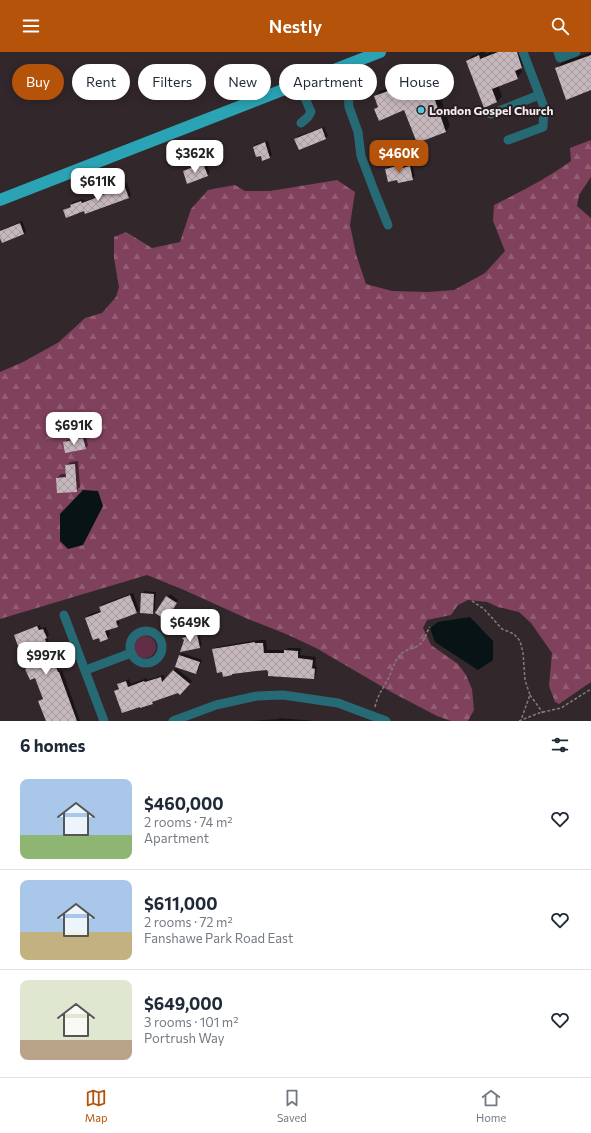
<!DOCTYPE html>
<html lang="en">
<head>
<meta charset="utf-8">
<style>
	:root { --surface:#fff; --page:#f2f2f3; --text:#1f2937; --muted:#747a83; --line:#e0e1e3; --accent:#b45309 }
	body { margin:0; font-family:Commissioner,sans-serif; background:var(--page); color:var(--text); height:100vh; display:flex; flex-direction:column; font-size:15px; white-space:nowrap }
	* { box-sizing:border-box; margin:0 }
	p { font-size:13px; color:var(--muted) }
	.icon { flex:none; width:22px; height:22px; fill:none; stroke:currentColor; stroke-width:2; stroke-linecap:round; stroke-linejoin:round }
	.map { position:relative; height:669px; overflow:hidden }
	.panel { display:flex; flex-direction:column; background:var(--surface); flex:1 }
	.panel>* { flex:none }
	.guide { position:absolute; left:12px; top:12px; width:567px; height:36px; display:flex; gap:8px }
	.price { position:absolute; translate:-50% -34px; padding:0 9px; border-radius:8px; background:#fff; color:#222; font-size:13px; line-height:26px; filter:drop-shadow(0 1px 2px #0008) }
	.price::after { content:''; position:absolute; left:50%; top:24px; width:12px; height:9px; margin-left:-6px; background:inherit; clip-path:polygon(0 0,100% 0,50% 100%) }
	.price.on { background:var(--accent); color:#fff }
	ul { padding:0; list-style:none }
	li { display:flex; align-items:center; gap:12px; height:100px; padding:0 20px }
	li+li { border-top:1px solid var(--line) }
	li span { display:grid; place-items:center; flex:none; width:112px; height:80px; border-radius:8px; color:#555 }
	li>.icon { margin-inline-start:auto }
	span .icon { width:48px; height:48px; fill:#fffc; stroke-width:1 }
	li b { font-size:17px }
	h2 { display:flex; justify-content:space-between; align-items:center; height:48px; padding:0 20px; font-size:17px }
	.tag { padding:0 14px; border-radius:18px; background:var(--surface); box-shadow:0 2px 10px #0003; font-size:14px; line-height:36px }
	.tag.on { background:var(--accent); color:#fff }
	header { display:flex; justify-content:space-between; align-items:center; height:52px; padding:0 20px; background:var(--accent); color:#fff; font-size:18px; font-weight:600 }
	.dock { display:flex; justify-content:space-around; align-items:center; height:56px; border-top:1px solid var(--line); background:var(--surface); font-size:11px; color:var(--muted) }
	.dock a { display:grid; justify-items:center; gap:2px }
	.dock .on { color:var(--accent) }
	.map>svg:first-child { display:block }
	.grass { fill:#622e45 }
	.forest { fill:url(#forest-firs) }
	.water { fill:#071315 }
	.shadow { fill:#0007 }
	.building { fill:url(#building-cross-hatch) }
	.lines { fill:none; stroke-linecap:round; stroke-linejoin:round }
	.path { stroke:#857c7f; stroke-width:1.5; stroke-dasharray:3 2; stroke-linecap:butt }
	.minor { stroke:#256a74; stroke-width:9 }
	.major { stroke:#2aa4b4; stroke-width:12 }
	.poi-dot { fill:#53cadc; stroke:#281e21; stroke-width:1.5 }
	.labels { text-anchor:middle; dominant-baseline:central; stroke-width:4; stroke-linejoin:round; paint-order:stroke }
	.poi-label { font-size:12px; font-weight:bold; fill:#f5eef0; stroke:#281e21; text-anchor:start }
</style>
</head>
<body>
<header><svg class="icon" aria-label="menu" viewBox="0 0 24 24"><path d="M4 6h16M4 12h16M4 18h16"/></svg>Nestly<svg class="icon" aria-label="search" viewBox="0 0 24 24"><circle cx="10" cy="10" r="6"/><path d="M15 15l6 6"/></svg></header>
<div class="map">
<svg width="591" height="669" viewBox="0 0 591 669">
	<defs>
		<pattern id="forest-firs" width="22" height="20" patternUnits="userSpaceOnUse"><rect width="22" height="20" fill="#80415c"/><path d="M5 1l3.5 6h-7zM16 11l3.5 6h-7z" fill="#935d74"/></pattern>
		<pattern id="building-cross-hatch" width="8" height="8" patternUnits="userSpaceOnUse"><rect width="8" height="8" fill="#c5b7bc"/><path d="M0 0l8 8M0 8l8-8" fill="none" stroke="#a69b9f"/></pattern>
	</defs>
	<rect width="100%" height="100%" fill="#32272b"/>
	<circle class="grass" cx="145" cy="595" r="11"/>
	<path class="forest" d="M 591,88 L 591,125 L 579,143 L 577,154 L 591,166 L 591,630 L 559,652 L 555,650 L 549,634 L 552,601 L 531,571 L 519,560 L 498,555 L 487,550 L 468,548 L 458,553 L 451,563 L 427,568 L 423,576 L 431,593 L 458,612 L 466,623 L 472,637 L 474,658 L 468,669 L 451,669 L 437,664 L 393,641 L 316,596 L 286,582 L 248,567 L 184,538 L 147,523 L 0,567 L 0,320 L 23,310 L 59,290 L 85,266 L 102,261 L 116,245 L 119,235 L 114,206 L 114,185 L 126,180 L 152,196 L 180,190 L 191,157 L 208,138 L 235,133 L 245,139 L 270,139 L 337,128 L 355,140 L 350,173 L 356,202 L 366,232 L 392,239 L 428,240 L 454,238 L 485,221 L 505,199 L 493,169 L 494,153 C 521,140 547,126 571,109 L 570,96 Z"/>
	<g class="water">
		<polygon points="83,438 98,439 103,454 83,493 68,497 60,489 60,462"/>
		<polygon points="470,565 493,589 493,608 478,618 435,590 430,576 438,570"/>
	</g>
	<g class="shadow">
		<polygon points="481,0 485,0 485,2 491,0 524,0 527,10 521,16 522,20 517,26 498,33 502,44 497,50 467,10 472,4"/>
		<polygon points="591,0 591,37 557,16 562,10"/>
		<polygon points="432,20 450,74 446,79 405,57 375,57 378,53 375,44 380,39"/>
		<polygon points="324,75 328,84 325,86 296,87 298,84"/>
		<polygon points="268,89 272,103 270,105 263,107 261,102 254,95 256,92"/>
		<polygon points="206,110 210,121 207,123 184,119 186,117"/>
		<polygon points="399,112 400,115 412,112 415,124 412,127 398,127 386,117 388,115"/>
		<polygon points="127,131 131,143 129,146 84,158 64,158 71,154 71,153 73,150 83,147 84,149 94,146 114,138 116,135"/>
		<polygon points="22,169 26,179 24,182 0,183 1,178"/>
		<polygon points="86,384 88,394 85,396 64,391 67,388"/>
		<polygon points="78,409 80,435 76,439 57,426 61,422 66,422 66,414 70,410"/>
		<polygon points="144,539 156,540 155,558 152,561 142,542"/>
		<polygon points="133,541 139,558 137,560 118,567 120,571 117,574 108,577 110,583 107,586 86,566 88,563 102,558 100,555 103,552"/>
		<polygon points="170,542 178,548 168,564 167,545"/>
		<polygon points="189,558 196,567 179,581 175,570"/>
		<polygon points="40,573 41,576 46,575 49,583 47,585 60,619 62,618 80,669 47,669 39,649 43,646 35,625 27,617 32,613 22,591 15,583 18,581"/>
		<polygon points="199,581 202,593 199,595 183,586 186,583"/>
		<polygon points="258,588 266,588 267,598 285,598 288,596 301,596 300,603 316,605 315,614 317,614 316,623 313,626 267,617 233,621 232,622 213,598 216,595"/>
		<polygon points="182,601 202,608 198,619 196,621 180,603"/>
		<polygon points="176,616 192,629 183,639 155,648 152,651 115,639 119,636 118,632 121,630 129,627 131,632 147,626 147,628 164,623 165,628"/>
		<polygon points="279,666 316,669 317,669 249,669 278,667"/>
	</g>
	<g class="building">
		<polygon points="498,0 517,0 522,16 515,19 518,27 492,37 497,50 484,56 466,9 479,3 480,7"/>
		<polygon points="591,3 591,38 566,48 555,16"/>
		<polygon points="427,25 446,80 417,91 404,58 379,69 374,57 378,55 374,44"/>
		<polygon points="322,76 326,87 299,98 294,87"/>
		<polygon points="265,90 270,106 262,109 261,104 256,105 253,95"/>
		<polygon points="203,111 208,124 187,132 183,119"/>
		<polygon points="397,114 398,117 410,114 413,128 398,131 397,128 388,130 385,117"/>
		<polygon points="124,133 129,146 85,162 84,159 66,166 63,158 71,155 70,153 81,149 82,151 90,148 113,139 113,137"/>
		<polygon points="20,171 24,182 2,191 0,186 0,179"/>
		<polygon points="83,386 86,397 65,401 63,390"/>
		<polygon points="75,412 77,440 57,441 56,426 66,425 65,413"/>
		<polygon points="141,541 154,542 153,562 140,561"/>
		<polygon points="130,543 137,561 116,569 118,575 105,579 108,587 100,590 99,586 93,588 85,566 101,560 99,555"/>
		<polygon points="166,544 177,551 166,568 155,561"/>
		<polygon points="186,560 194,570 179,582 171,572"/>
		<polygon points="37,574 39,578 43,577 47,586 45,587 58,620 59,620 77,669 46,669 38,649 43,647 35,626 30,628 25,617 31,614 22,593 18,594 14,583"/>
		<polygon points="197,582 200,596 180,600 184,588 182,586"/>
		<polygon points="255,590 255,591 263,591 264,601 284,601 284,598 298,599 298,606 313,608 312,616 315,617 314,627 268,624 268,620 267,618 256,619 232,622 232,623 223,625 222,620 217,621 212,597"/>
		<polygon points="179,603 200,610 196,622 175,615"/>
		<polygon points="173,618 190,632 180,643 178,641 152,650 153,652 140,656 140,655 122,661 114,639 119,637 117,632 126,629 128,635 144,629 145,630 161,625 162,630"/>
	</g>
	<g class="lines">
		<g class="path">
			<polyline points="472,549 484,557 502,577 514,582 520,589 523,601 525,628 530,643 521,668"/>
			<polyline points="530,643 543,661"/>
			<path d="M 375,655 C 377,645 382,638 387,629 C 392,620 394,608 402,601 C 407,597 416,597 421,591 C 426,587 426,580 430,575"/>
			<polyline points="519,669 539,661 561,656 591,637"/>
		</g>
		<g class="minor">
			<polyline points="558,0 560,6 576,0"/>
			<polyline points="342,15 347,26 349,55 358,80 361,104 375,141 388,173"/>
			<polyline points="299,32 311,60 308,65 301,71"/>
			<polyline points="491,62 539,43"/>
			<polyline points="508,88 543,75 544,55 523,0"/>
			<polyline points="64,563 104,669"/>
			<circle cx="146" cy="595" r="16"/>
			<polyline points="86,618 131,601"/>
			<polyline points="173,669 216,653 257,644 283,643 338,651 386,669"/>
		</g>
		<polyline class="major" points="0,148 380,0"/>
	</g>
	<circle class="poi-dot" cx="421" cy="58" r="4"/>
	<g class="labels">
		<g class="poi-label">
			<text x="429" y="58">London Gospel Church</text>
		</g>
	</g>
</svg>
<b class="price" style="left:195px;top:122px">$362K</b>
<b class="price on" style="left:399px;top:122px">$460K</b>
<b class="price" style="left:98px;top:150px">$611K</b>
<b class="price" style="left:74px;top:394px">$691K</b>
<b class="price" style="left:190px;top:591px">$649K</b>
<b class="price" style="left:46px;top:624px">$997K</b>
<div class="guide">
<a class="tag on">Buy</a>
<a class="tag">Rent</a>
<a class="tag">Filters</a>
<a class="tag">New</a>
<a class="tag">Apartment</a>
<a class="tag">House</a>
</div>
</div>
<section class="panel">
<h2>6 homes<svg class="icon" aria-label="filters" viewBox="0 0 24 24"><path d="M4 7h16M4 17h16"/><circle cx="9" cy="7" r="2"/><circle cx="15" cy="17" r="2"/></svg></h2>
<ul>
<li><span style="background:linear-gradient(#a9c7e8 70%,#8fb573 0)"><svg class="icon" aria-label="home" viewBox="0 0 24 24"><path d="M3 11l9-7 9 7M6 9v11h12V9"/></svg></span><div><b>$460,000</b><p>2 rooms · 74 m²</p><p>Apartment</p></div><svg class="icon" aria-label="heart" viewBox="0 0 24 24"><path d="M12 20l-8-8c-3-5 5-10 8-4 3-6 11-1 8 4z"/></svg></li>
<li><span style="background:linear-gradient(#a9c7e8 65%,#c2b280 0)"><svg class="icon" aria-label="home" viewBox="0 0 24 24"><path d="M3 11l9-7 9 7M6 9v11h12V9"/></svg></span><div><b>$611,000</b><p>2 rooms · 72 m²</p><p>Fanshawe Park Road East</p></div><svg class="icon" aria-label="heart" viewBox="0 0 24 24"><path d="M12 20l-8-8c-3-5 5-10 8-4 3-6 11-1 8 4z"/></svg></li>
<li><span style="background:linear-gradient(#dfe7d0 75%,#b9a48a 0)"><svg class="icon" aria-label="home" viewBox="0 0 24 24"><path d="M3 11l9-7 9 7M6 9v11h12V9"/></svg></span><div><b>$649,000</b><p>3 rooms · 101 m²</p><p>Portrush Way</p></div><svg class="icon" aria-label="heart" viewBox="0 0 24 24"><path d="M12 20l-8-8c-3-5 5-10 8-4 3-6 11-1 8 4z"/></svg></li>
</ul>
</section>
<nav class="dock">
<a class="on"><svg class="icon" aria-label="map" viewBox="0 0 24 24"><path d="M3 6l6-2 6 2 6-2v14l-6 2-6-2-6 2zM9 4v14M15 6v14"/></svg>Map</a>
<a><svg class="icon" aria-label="saved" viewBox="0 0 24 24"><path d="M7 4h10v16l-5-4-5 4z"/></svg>Saved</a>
<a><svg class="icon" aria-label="home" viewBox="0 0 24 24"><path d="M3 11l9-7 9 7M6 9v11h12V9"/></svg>Home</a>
</nav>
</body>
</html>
